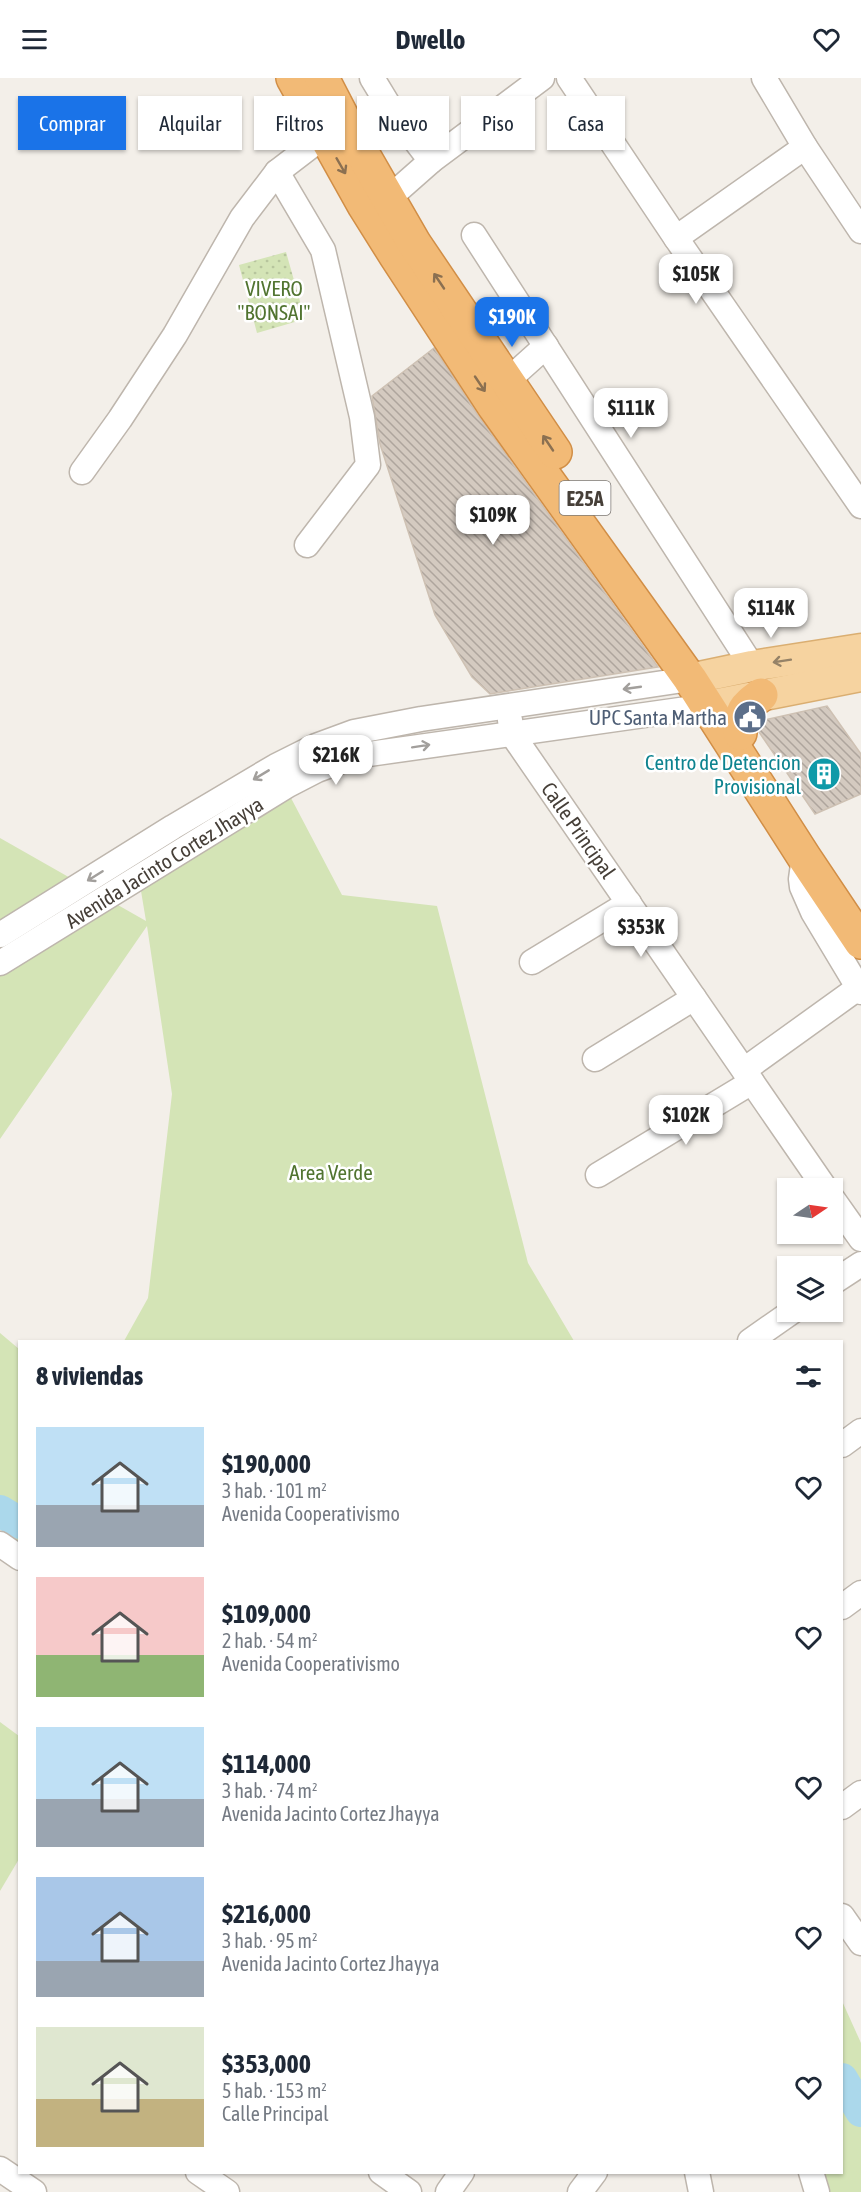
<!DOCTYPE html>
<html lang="es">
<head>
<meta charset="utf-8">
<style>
	:root { --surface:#fff; --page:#f2f2f3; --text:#1f2937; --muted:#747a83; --accent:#1a73e8 }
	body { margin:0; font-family:"Asap Condensed",sans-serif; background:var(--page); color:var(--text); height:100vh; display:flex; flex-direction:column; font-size:22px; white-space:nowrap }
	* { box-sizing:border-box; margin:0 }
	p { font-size:20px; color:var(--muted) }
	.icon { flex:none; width:33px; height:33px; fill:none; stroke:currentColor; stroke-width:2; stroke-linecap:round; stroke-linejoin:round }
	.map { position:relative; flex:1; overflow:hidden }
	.drawer { position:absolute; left:18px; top:1262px; width:825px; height:834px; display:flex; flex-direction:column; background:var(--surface); border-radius:0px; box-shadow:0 2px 4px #0004 }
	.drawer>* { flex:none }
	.hud { position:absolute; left:18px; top:18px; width:825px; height:54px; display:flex; gap:12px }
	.needle { width:39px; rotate:77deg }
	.controls { position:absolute; left:777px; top:1100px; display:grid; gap:12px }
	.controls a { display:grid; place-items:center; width:66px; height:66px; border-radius:0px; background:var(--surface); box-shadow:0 2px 4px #0004; font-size:30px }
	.price { position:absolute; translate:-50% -51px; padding:0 14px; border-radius:12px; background:#fff; color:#222; font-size:20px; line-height:39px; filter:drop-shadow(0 2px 3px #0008) }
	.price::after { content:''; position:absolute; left:50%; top:36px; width:18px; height:14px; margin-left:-9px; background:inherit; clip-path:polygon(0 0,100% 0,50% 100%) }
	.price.on { background:var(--accent); color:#fff }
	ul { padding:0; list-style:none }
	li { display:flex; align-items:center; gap:18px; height:150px; padding:0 18px }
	li span { display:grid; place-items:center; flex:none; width:168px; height:120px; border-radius:0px; color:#555 }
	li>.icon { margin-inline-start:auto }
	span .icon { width:72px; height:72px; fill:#fffc; stroke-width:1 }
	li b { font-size:26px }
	h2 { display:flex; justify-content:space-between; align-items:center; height:72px; padding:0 18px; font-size:26px }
	.pill { padding:0 21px; border-radius:0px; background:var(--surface); box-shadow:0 2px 4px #0004; font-size:21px; line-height:54px }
	.pill.on { background:var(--accent); color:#fff }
	header { display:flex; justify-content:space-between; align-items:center; height:78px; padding:0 18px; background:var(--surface); font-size:27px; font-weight:700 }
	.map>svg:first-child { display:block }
	.park { fill:#d4e4b6 }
	.garden { fill:url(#garden-dots) }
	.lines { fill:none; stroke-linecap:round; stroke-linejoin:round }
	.river { stroke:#abd8eb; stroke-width:32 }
	.building { fill:url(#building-back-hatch); stroke:#cec1b3; stroke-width:1.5 }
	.minor-casing { stroke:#beb6ad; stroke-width:27 }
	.major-casing { stroke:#daae71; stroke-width:33 }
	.highway-casing { stroke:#d18e46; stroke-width:36 }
	.minor { stroke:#fff; stroke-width:24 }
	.major { stroke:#f6d3a0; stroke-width:30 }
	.highway { stroke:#f2ba76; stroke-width:33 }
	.oneway { stroke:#8b7051 }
	.oneway2 { stroke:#958267 }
	.oneway3 { stroke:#a29f9c }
	.labels { text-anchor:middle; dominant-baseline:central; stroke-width:5; stroke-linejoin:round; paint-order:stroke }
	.shield { fill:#fff; stroke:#7e7974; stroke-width:1.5 }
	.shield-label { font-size:20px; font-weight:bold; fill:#463f38 }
	.park-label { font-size:21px; fill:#517430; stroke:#fff }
	.service-label { font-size:21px; fill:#4e5e75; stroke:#fff; text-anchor:end }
	.culture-label { font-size:21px; fill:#0d838f; stroke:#fff; text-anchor:end }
	.street-label { font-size:21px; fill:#463f38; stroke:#fff }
</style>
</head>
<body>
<header><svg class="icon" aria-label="menu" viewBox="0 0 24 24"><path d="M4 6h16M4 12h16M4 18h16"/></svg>Dwello<svg class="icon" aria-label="heart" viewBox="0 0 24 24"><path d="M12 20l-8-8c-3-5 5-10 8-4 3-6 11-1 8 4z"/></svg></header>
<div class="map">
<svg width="861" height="2114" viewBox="0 0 861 2114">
	<defs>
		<pattern id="garden-dots" width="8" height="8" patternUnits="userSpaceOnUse" patternTransform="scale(1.5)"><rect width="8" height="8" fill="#d4e4b6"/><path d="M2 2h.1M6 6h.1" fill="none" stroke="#b7c59d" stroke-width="1.8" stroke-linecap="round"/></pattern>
		<pattern id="building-back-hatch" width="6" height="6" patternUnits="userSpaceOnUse" patternTransform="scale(1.5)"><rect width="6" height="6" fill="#d4cac0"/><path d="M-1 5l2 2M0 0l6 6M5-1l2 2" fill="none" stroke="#aea59d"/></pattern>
	</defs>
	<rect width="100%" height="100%" fill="#f3efe9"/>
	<g class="park">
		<polygon points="291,720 342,817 437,828 528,1185 574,1263 124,1263 148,1220 172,1016 147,848 0,1061 0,760 146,843 141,813"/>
		<polygon points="0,1255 19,1271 19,1464 0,1449"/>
		<polygon points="0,1644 19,1658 19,1781 0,1813"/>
		<polygon points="842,1923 861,1965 861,2114 812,2114 805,2094 842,2094"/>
	</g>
	<polygon class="garden" points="286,174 305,241 257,255 239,187"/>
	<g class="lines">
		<g class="river">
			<polyline points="0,1433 20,1445"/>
			<polyline points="842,2001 861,2033"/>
		</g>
	</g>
	<g class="building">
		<polygon points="434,270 479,339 658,589 490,616 472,599 435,537 380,366 372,318"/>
		<polygon points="827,628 861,676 861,716 815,736 759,654 759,649 760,643"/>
	</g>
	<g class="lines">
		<defs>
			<g id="minor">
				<polyline points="372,0 389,28 431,83"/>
				<polyline points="569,0 676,160 861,428"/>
				<polyline points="764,0 805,69 861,153"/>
				<polyline points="277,94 323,172 362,339 368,387 307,467"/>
				<polyline points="389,120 431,83 542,0"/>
				<polyline points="474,157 752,588"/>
				<polyline points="676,160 805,69"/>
				<polyline points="507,303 546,268"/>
				<polyline points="82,394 120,341 175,257 242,140 277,94 324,58"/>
				<polyline points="510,642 512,656 825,1110"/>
				<polyline points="804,779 801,801 802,809 813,834 861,914"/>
				<polyline points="0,857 173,749 276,688 316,668 354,654 421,641 690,601"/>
				<polyline points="532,884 629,825"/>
				<polyline points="0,885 288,707 317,692 355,678 708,628"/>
				<polyline points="595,981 694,920"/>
				<polyline points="744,992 858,910"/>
				<polyline points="598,1097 752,1004"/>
				<polyline points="832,1120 861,1161"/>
				<polyline points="832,1205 861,1186"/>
				<polyline points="750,1263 793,1233"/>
				<polyline points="842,1367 861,1353"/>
				<polyline points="0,1466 20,1480"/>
				<polyline points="842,1529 861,1515"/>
				<polyline points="842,1729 861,1715"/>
				<polyline points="842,1838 861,1865"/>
				<polyline points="0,2091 34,2114"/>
				<polyline points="198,2094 227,2114"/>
				<polyline points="381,2094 409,2114"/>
				<polyline points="697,2094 701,2114"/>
				<polyline points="811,2094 817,2114"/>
				<polyline points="448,2114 462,2094"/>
				<polyline points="580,2114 595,2094"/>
			</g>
			<g id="major">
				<polyline points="690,601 752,588 861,571"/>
				<polyline points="708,628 861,598"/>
			</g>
			<g id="highway">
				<polyline points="293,0 364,127 396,178 494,328 690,601 804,779 861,864"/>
				<polyline points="322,0 350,54 414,165 555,374"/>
				<path d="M 740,655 C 741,633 743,630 761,617"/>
			</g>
		</defs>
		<use href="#minor" class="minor-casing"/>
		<use href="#major" class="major-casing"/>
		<use href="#highway" class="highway-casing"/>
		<use href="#minor" class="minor"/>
		<use href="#major" class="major"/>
		<use href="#highway" class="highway"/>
	</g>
	<defs><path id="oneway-shaft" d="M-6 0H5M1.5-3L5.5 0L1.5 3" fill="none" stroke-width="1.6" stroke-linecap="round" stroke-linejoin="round" transform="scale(1.5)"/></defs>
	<g class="oneway">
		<use href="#oneway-shaft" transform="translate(341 88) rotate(60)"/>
		<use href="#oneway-shaft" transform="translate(439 203) rotate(-124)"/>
		<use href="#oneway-shaft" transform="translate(480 306) rotate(56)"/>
		<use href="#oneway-shaft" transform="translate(548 365) rotate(-124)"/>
	</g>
	<use class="oneway2" href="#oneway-shaft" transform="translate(782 583) rotate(171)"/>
	<g class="oneway3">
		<use href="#oneway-shaft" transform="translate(632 610) rotate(172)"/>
		<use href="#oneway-shaft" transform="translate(421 668) rotate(-9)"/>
		<use href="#oneway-shaft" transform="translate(261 697) rotate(149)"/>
		<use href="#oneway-shaft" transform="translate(95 798) rotate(148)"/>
	</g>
	<defs>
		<symbol id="civic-disc" viewBox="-11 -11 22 22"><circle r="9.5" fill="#5c6f8a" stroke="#fff"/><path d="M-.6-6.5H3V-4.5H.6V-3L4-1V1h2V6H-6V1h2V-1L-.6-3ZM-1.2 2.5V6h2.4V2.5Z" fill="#fff"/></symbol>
		<symbol id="building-disc" viewBox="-11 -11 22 22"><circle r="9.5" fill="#0f9aa8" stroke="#fff"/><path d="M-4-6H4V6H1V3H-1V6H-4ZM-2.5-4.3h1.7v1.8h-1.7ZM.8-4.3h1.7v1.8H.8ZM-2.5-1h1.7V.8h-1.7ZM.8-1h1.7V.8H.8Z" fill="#fff"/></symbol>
	</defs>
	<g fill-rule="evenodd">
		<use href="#civic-disc" x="731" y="620" width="38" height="38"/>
		<use href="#building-disc" x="805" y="677" width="38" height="38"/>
	</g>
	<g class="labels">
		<rect class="shield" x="559.5" y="403" width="51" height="34" rx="4.5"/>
		<g class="shield-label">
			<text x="585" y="420">E25A</text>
		</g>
		<g class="park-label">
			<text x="274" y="210">VIVERO<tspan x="274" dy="24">"BONSAI"</tspan></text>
			<text x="331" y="1094">Area Verde</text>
		</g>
		<g class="service-label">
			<text x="727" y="639">UPC Santa Martha</text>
		</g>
		<g class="culture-label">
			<text x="801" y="684">Centro de Detencion<tspan x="801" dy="24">Provisional</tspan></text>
		</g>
		<g class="street-label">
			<text transform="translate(579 752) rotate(55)">Calle Principal</text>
			<text transform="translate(164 784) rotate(-32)">Avenida Jacinto Cortez Jhayya</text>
		</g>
	</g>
</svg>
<div class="controls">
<a><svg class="needle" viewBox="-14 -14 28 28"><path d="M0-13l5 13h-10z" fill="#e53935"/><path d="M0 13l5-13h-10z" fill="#747a83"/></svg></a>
<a><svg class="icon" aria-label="layers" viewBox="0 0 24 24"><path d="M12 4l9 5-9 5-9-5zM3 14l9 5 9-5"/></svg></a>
</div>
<b class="price" style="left:696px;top:227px">$105K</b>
<b class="price on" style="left:512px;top:270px">$190K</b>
<b class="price" style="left:631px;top:361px">$111K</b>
<b class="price" style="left:493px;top:468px">$109K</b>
<b class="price" style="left:771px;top:561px">$114K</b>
<b class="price" style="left:336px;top:708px">$216K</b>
<b class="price" style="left:641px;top:880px">$353K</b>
<b class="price" style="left:686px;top:1068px">$102K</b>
<div class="hud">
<a class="pill on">Comprar</a>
<a class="pill">Alquilar</a>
<a class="pill">Filtros</a>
<a class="pill">Nuevo</a>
<a class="pill">Piso</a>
<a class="pill">Casa</a>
</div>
<section class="drawer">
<h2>8 viviendas<svg class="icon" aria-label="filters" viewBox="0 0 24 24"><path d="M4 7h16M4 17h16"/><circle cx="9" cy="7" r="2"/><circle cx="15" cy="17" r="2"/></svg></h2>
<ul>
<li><span style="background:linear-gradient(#bfe0f5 65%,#9aa5b1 0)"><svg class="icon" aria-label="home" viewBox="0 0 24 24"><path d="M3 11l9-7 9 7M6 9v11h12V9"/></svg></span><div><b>$190,000</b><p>3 hab. · 101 m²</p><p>Avenida Cooperativismo</p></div><svg class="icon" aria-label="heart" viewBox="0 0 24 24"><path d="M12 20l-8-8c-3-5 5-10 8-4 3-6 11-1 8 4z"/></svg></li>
<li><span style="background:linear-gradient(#f6c9c9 65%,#8fb573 0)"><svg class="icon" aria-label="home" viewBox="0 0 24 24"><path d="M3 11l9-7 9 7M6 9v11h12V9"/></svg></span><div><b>$109,000</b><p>2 hab. · 54 m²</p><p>Avenida Cooperativismo</p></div><svg class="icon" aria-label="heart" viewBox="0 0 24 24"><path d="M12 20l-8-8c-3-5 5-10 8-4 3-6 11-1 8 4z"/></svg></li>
<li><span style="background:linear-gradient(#bfe0f5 60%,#9aa5b1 0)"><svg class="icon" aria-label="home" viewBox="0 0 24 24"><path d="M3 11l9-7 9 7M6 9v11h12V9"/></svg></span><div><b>$114,000</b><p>3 hab. · 74 m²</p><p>Avenida Jacinto Cortez Jhayya</p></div><svg class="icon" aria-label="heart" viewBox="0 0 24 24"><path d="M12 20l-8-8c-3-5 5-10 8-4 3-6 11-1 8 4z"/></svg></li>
<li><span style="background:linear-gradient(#a9c7e8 70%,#9aa5b1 0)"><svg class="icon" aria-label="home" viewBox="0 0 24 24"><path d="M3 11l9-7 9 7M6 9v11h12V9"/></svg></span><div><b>$216,000</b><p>3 hab. · 95 m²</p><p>Avenida Jacinto Cortez Jhayya</p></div><svg class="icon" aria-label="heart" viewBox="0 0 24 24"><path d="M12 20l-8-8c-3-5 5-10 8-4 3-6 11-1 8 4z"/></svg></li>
<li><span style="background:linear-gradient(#dfe7d0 60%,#c2b280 0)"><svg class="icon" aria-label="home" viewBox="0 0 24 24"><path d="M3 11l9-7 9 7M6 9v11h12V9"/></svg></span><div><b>$353,000</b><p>5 hab. · 153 m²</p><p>Calle Principal</p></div><svg class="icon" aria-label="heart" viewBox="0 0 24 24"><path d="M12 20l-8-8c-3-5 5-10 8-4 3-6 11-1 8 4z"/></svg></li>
</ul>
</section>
</div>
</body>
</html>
